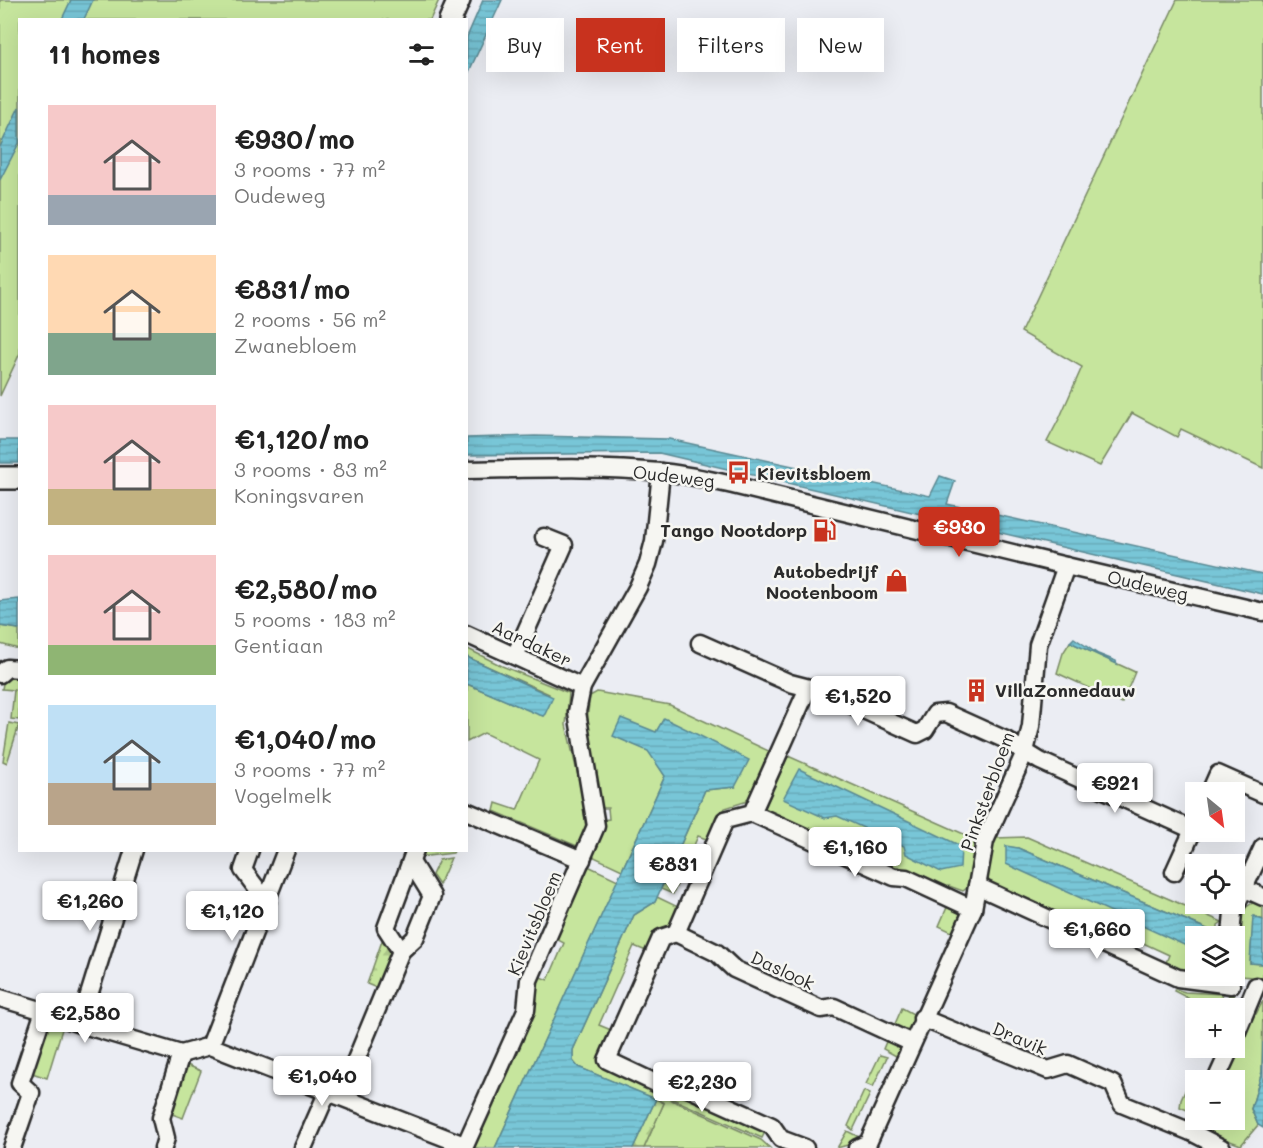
<!DOCTYPE html>
<html lang="en">
<head>
<meta charset="utf-8">
<style>
	:root { --surface:#fff; --page:#f2f2f2; --text:#222; --muted:#767676; --accent:#c8321e }
	body { margin:0; font-family:Mali,sans-serif; background:var(--page); color:var(--text); height:100vh; display:flex; flex-direction:column; font-size:22px; white-space:nowrap }
	* { box-sizing:border-box; margin:0 }
	p { font-size:20px; color:var(--muted) }
	.icon { flex:none; width:33px; height:33px; fill:none; stroke:currentColor; stroke-width:2; stroke-linecap:round; stroke-linejoin:round }
	.map { position:relative; flex:1; overflow:hidden }
	.side { position:absolute; left:18px; top:18px; width:450px; height:834px; display:flex; flex-direction:column; background:var(--surface); border-radius:0px; box-shadow:0 6px 24px #0002 }
	.side>* { flex:none }
	.hud { position:absolute; left:486px; top:18px; width:570px; height:54px; display:flex; gap:12px }
	.needle { width:39px; rotate:151deg }
	.tools { position:absolute; left:1185px; top:782px; display:grid; gap:12px }
	.tools a { display:grid; place-items:center; width:60px; height:60px; border-radius:0px; background:var(--surface); box-shadow:0 6px 24px #0002; font-size:30px }
	.price { position:absolute; translate:-50% -51px; padding:0 14px; border-radius:6px; background:#fff; color:#222; font-size:20px; line-height:39px; filter:drop-shadow(0 2px 3px #0008) }
	.price::after { content:''; position:absolute; left:50%; top:36px; width:18px; height:14px; margin-left:-9px; background:inherit; clip-path:polygon(0 0,100% 0,50% 100%) }
	.price.selected { background:var(--accent); color:#fff }
	ul { padding:0; list-style:none }
	li { display:flex; align-items:center; gap:18px; height:150px; padding:0 30px }
	li span { display:grid; place-items:center; flex:none; width:168px; height:120px; border-radius:0px; color:#555 }
	li>.icon { margin-inline-start:auto }
	span .icon { width:72px; height:72px; fill:#fffc; stroke-width:1 }
	li b { font-size:26px }
	h2 { display:flex; justify-content:space-between; align-items:center; height:72px; padding:0 30px; font-size:26px }
	.chip { padding:0 21px; border-radius:0px; background:var(--surface); box-shadow:0 6px 24px #0002; font-size:21px; line-height:54px }
	.chip.selected { background:var(--accent); color:#fff }
	.map>svg:first-child { display:block }
	.green { fill:#c6e59d; stroke:#788864; stroke-width:1.5 }
	.forest { fill:url(#forest-firs); stroke:#788864; stroke-width:1.5 }
	.water { fill:url(#water-rules); stroke:#598892; stroke-width:1.5 }
	.lines { fill:none; stroke-linecap:round; stroke-linejoin:round }
	.minor-casing { stroke:#2b2b2b; stroke-width:21 }
	.major-casing { stroke:#2b2b2b; stroke-width:26 }
	.minor { stroke:#f6f6f2; stroke-width:16 }
	.major { stroke:#f6f6f2; stroke-width:21 }
	.labels { text-anchor:middle; dominant-baseline:central; stroke-width:5; stroke-linejoin:round; paint-order:stroke }
	.poi-label { font-size:18px; font-weight:bold; fill:#2b2b2b; stroke:#f6f6f2; text-anchor:start }
	.street-label { font-size:18px; fill:#2b2b2b; stroke:#f6f6f2 }
</style>
</head>
<body>
<div class="map">
<svg width="1263" height="1148" viewBox="0 0 1263 1148">
	<defs>
		<pattern id="forest-firs" width="22" height="20" patternUnits="userSpaceOnUse" patternTransform="scale(1.5)"><rect width="22" height="20" fill="#c6e59d"/><path d="M5 1l3.5 6h-7zM16 11l3.5 6h-7z" fill="#aac587"/></pattern>
		<pattern id="water-rules" width="6" height="5" patternUnits="userSpaceOnUse" patternTransform="scale(1.5)"><rect width="6" height="5" fill="#78c6d7"/><path d="M0 2.5h6" fill="none" stroke="#68aab9"/></pattern>
	</defs>
	<rect width="100%" height="100%" fill="#ebedf3"/>
	<filter id="ink" filterUnits="userSpaceOnUse"><feTurbulence type="fractalNoise" baseFrequency=".0167" numOctaves="2"/><feDisplacementMap in="SourceGraphic" scale="12" xChannelSelector="R" yChannelSelector="G"/><feConvolveMatrix kernelMatrix="1 2 1 2 8 2 1 2 1" color-interpolation-filters="sRGB"/></filter>
	<g filter="url(#ink)">
		<g class="green">
			<polygon points="0,0 439,0 430,20 20,20 20,353 0,396"/>
			<polygon points="1177,0 1263,0 1263,468 1181,429 1177,437 1132,413 1100,466 1047,442 1060,417 1082,367 1021,332"/>
			<polygon points="0,626 19,629 19,649 0,644"/>
			<polygon points="1070,642 1135,672 1122,703 1057,673 1063,653"/>
			<polygon points="466,648 502,666 569,693 566,725 582,793 586,829 577,846 494,811 496,803 517,810 539,760 484,733 467,742 467,684 543,716 549,694 467,657"/>
			<polygon points="7,675 19,675 19,720 11,719 14,690 2,689 4,678"/>
			<polygon points="597,692 670,705 773,753 751,800 725,808 709,840 698,836 673,894 661,889 705,790 735,787 664,719 656,732 614,736 649,751 665,776 622,870 592,856 600,838 603,820 609,819 608,808 602,808 587,720 590,696"/>
			<polygon points="9,723 19,725 7,763 3,761"/>
			<polygon points="788,756 975,839 968,887 963,891 949,886 947,890 899,867 888,867 879,863 882,854 843,836 839,845 764,810"/>
			<path d="M 1027,837 L 1222,922 L 1218,925 L 1218,936 L 1212,936 L 1211,931 L 1207,929 L 1018,848 L 1006,847 L 1195,949 L 1195,974 L 1185,973 L 1165,965 L 1169,955 L 1128,936 L 1123,946 L 991,886 C 984,874 988,849 996,838 Z"/>
			<polygon points="420,851 454,851 453,853 418,857"/>
			<polygon points="451,858 439,885 432,875 439,860"/>
			<polygon points="588,866 618,880 495,1148 471,1148 536,1003 538,976 548,980 564,943 554,938"/>
			<polygon points="657,897 680,908 672,925 657,930 646,951 634,946 599,1025 611,1030 598,1062 660,1091 679,1091 766,1130 762,1138 673,1099 671,1100 761,1140 770,1148 644,1148 664,1103 578,1067 573,1061 573,1050 634,915 655,902"/>
			<polygon points="1254,902 1263,906 1263,920 1254,916 1250,963 1263,964 1263,978 1241,976 1237,970 1242,910"/>
			<path d="M 948,905 C 966,913 961,919 954,933 L 939,926 Z"/>
			<polygon points="1175,989 1185,992 1223,994 1216,1008 1207,1008 1174,991"/>
			<polygon points="1229,995 1234,996 1237,1001 1236,1007 1241,1009 1235,1024 1234,1008 1223,1008"/>
			<polygon points="1263,1001 1262,1072 1251,1109 1258,1125 1241,1145 1206,1132 1208,1119 1234,1119 1234,1080 1223,1080 1251,1015 1256,1014"/>
			<polygon points="902,1008 917,1016 908,1029 901,1029 894,1026"/>
			<polygon points="48,1022 63,1026 47,1078 32,1073 44,1027"/>
			<polygon points="888,1037 900,1045 898,1057 883,1049"/>
			<polygon points="880,1055 887,1057 873,1087 866,1084"/>
			<polygon points="187,1065 201,1071 183,1118 172,1114"/>
			<polygon points="1189,1082 1195,1085 1195,1109 1194,1113 1180,1107 1181,1100"/>
			<polygon points="864,1091 870,1094 853,1130 848,1126"/>
			<polygon points="847,1131 861,1138 858,1142 837,1148"/>
		</g>
		<g class="forest">
			<polygon points="383,938 393,950 379,989 367,984"/>
			<polygon points="656,1099 664,1103 644,1148 633,1148"/>
		</g>
		<g class="water">
			<polygon points="71,0 93,0 84,19 62,19"/>
			<polygon points="483,0 502,0 467,76 467,37"/>
			<polygon points="19,107 19,143 0,180 0,147"/>
			<polygon points="535,436 669,439 930,496 940,476 955,481 947,504 1263,574 1263,594 659,453 467,455 467,438"/>
			<rect x="0" y="440" width="19" height="23"/>
			<polygon points="19,599 19,629 0,626 0,601"/>
			<polygon points="1074,638 1098,654 1116,661 1117,664 1070,642"/>
			<polygon points="467,657 553,697 545,714 543,716 537,714 467,684"/>
			<polygon points="621,718 656,732 664,718 749,760 735,787 705,790 655,902 634,915 573,1050 573,1061 578,1067 656,1099 633,1148 495,1148 665,776 648,751 613,736"/>
			<polygon points="799,769 961,846 960,868 941,872 906,854 904,846 837,816 825,818 783,799"/>
			<polygon points="1006,846 1018,848 1207,929 1211,931 1212,936 1196,936 1195,949 1193,949 1006,864"/>
			<polygon points="1253,916 1263,920 1263,964 1250,963"/>
			<polygon points="1263,1042 1263,1128 1258,1125 1251,1109 1262,1072"/>
		</g>
		<g class="lines">
			<defs>
				<g id="minor">
					<path d="M 466,470 C 531,469 596,466 660,472 C 685,474 709,480 733,485 L 1066,566 L 1263,612"/>
					<polyline points="466,634 582,687"/>
					<polyline points="700,643 790,683 821,691 917,734 925,730 935,714 946,713 1006,740 1040,761 1193,830 1196,824"/>
					<polyline points="515,656 564,545 544,537"/>
					<polyline points="0,674 7,668 20,669"/>
					<polyline points="1210,792 1218,774 1263,794"/>
					<polyline points="466,811 582,860"/>
					<polyline points="752,813 894,877 906,878 973,909"/>
					<polyline points="250,850 243,870 267,902"/>
					<polyline points="1174,872 1193,830"/>
					<polyline points="977,886 1178,978 1231,985"/>
					<polyline points="1243,888 1263,897"/>
					<polyline points="676,933 717,953 734,969 821,1009 834,1007 912,1043"/>
					<polyline points="1231,936 1233,912 1263,847"/>
					<polyline points="401,951 386,928 415,850"/>
					<polyline points="0,998 44,1011 80,1024 181,1054 210,1046 464,1145"/>
					<polyline points="922,1018 1048,1070 1068,1064 1113,1084 1122,1104 1191,1132"/>
					<polyline points="80,1024 134,850"/>
					<polyline points="1234,1039 1256,986"/>
					<polyline points="210,1046 286,850"/>
					<polyline points="1216,1080 1231,1047"/>
					<polyline points="341,1096 401,951 415,938 432,896 411,862"/>
					<polyline points="1198,1119 1191,1132 1222,1148"/>
					<polyline points="12,1148 31,1093 20,1083 44,1011"/>
					<polyline points="163,1148 166,1138 161,1118 181,1054"/>
					<polyline points="303,1148 328,1091"/>
					<polyline points="464,1148 526,1010 529,980 596,826 577,712 582,687 638,587 648,564 654,541 661,472"/>
					<polyline points="805,1148 781,1139 772,1126 681,1085 664,1087 607,1060 661,938 676,933 725,820 752,813 808,688"/>
					<polyline points="857,1148 868,1143 973,909 985,841 1025,752 1031,726 1038,645 1066,566"/>
				</g>
				<g id="major">
					<polyline points="450,20 459,0"/>
					<polyline points="0,478 20,478"/>
				</g>
			</defs>
			<use href="#minor" class="minor-casing"/>
			<use href="#major" class="major-casing"/>
			<use href="#minor" class="minor"/>
			<use href="#major" class="major"/>
		</g>
	</g>
	<defs>
		<symbol id="bus-bare" viewBox="-9 -9 18 18"><path d="M-5-6H5V4H4V6H2V4H-2V6H-4V4H-5ZM-3.5-4V0h7V-4ZM-3.5 1.2v1.5H-2V1.2ZM2 1.2v1.5H3.5V1.2Z" fill="#c8321e" stroke="#f6f6f2" stroke-width="2.5" paint-order="stroke"/></symbol>
		<symbol id="fuel-bare" viewBox="-9 -9 18 18"><path d="M-5.5-6h7V0h2V4h1.3V-2.5L3-4.5l.8-.8L6-3V5H2.5V1h-1V6h-7ZM-4.2-4.7v3.2H.2V-4.7Z" fill="#c8321e" stroke="#f6f6f2" stroke-width="2.5" paint-order="stroke"/></symbol>
		<symbol id="shop-bare" viewBox="-9 -9 18 18"><path d="M-5-2.5h2.3a2.7 3.5 0 0 1 5.4 0H5L5.5 6h-11ZM-1.5-2.5h3a1.5 2.3 0 0 0-3 0Z" fill="#c8321e" stroke="#f6f6f2" stroke-width="2.5" paint-order="stroke"/></symbol>
		<symbol id="building-bare" viewBox="-9 -9 18 18"><path d="M-4-6H4V6H1V3H-1V6H-4ZM-2.5-4.3h1.7v1.8h-1.7ZM.8-4.3h1.7v1.8H.8ZM-2.5-1h1.7V.8h-1.7ZM.8-1h1.7V.8H.8Z" fill="#c8321e" stroke="#f6f6f2" stroke-width="2.5" paint-order="stroke"/></symbol>
	</defs>
	<g fill-rule="evenodd">
		<use href="#bus-bare" x="722" y="456" width="33" height="33"/>
		<use href="#fuel-bare" x="808" y="514" width="33" height="33"/>
		<use href="#shop-bare" x="880" y="564" width="33" height="33"/>
		<use href="#building-bare" x="960" y="674" width="33" height="33"/>
	</g>
	<g class="labels">
		<g class="poi-label">
			<text x="757" y="473">Kievitsbloem</text>
			<text x="807" y="530" text-anchor="end">Tango Nootdorp</text>
			<text x="878" y="571" text-anchor="end">Autobedrijf<tspan x="878" dy="21">Nootenboom</tspan></text>
			<text x="995" y="690">VillaZonnedauw</text>
		</g>
		<g class="street-label">
			<text transform="translate(674 476) rotate(7)">Oudeweg</text>
			<text transform="translate(1148 585) rotate(13)">Oudeweg</text>
			<text transform="translate(532 643) rotate(25)">Aardaker</text>
			<text transform="translate(987 791) rotate(-70)">Pinksterbloem</text>
			<text transform="translate(534 923) rotate(-67)">Kievitsbloem</text>
			<text transform="translate(783 970) rotate(25)">Daslook</text>
			<text transform="translate(1020 1038) rotate(23)">Dravik</text>
		</g>
	</g>
</svg>
<div class="tools">
<a><svg class="needle" viewBox="-14 -14 28 28"><path d="M0-13l5 13h-10z" fill="#e53935"/><path d="M0 13l5-13h-10z" fill="#767676"/></svg></a>
<a><svg class="icon" aria-label="locate" viewBox="0 0 24 24"><circle cx="12" cy="12" r="6"/><path d="M12 2v4M12 18v4M2 12h4M18 12h4"/></svg></a>
<a><svg class="icon" aria-label="layers" viewBox="0 0 24 24"><path d="M12 4l9 5-9 5-9-5zM3 14l9 5 9-5"/></svg></a>
<a>+</a>
<a>−</a>
</div>
<b class="price selected" style="left:959px;top:558px">€930</b>
<b class="price" style="left:858px;top:727px">€1,520</b>
<b class="price" style="left:1115px;top:814px">€921</b>
<b class="price" style="left:855px;top:878px">€1,160</b>
<b class="price" style="left:673px;top:895px">€831</b>
<b class="price" style="left:90px;top:932px">€1,260</b>
<b class="price" style="left:232px;top:942px">€1,120</b>
<b class="price" style="left:1097px;top:960px">€1,660</b>
<b class="price" style="left:85px;top:1044px">€2,580</b>
<b class="price" style="left:322px;top:1107px">€1,040</b>
<b class="price" style="left:702px;top:1113px">€2,230</b>
<div class="hud">
<a class="chip">Buy</a>
<a class="chip selected">Rent</a>
<a class="chip">Filters</a>
<a class="chip">New</a>
</div>
<section class="side">
<h2>11 homes<svg class="icon" aria-label="filters" viewBox="0 0 24 24"><path d="M4 7h16M4 17h16"/><circle cx="9" cy="7" r="2"/><circle cx="15" cy="17" r="2"/></svg></h2>
<ul>
<li><span style="background:linear-gradient(#f6c9c9 75%,#9aa5b1 0)"><svg class="icon" aria-label="home" viewBox="0 0 24 24"><path d="M3 11l9-7 9 7M6 9v11h12V9"/></svg></span><div><b>€930/mo</b><p>3 rooms · 77 m²</p><p>Oudeweg</p></div></li>
<li><span style="background:linear-gradient(#ffd9b3 65%,#7fa58c 0)"><svg class="icon" aria-label="home" viewBox="0 0 24 24"><path d="M3 11l9-7 9 7M6 9v11h12V9"/></svg></span><div><b>€831/mo</b><p>2 rooms · 56 m²</p><p>Zwanebloem</p></div></li>
<li><span style="background:linear-gradient(#f6c9c9 70%,#c2b280 0)"><svg class="icon" aria-label="home" viewBox="0 0 24 24"><path d="M3 11l9-7 9 7M6 9v11h12V9"/></svg></span><div><b>€1,120/mo</b><p>3 rooms · 83 m²</p><p>Koningsvaren</p></div></li>
<li><span style="background:linear-gradient(#f6c9c9 75%,#8fb573 0)"><svg class="icon" aria-label="home" viewBox="0 0 24 24"><path d="M3 11l9-7 9 7M6 9v11h12V9"/></svg></span><div><b>€2,580/mo</b><p>5 rooms · 183 m²</p><p>Gentiaan</p></div></li>
<li><span style="background:linear-gradient(#bfe0f5 65%,#b9a48a 0)"><svg class="icon" aria-label="home" viewBox="0 0 24 24"><path d="M3 11l9-7 9 7M6 9v11h12V9"/></svg></span><div><b>€1,040/mo</b><p>3 rooms · 77 m²</p><p>Vogelmelk</p></div></li>
</ul>
</section>
</div>
</body>
</html>
